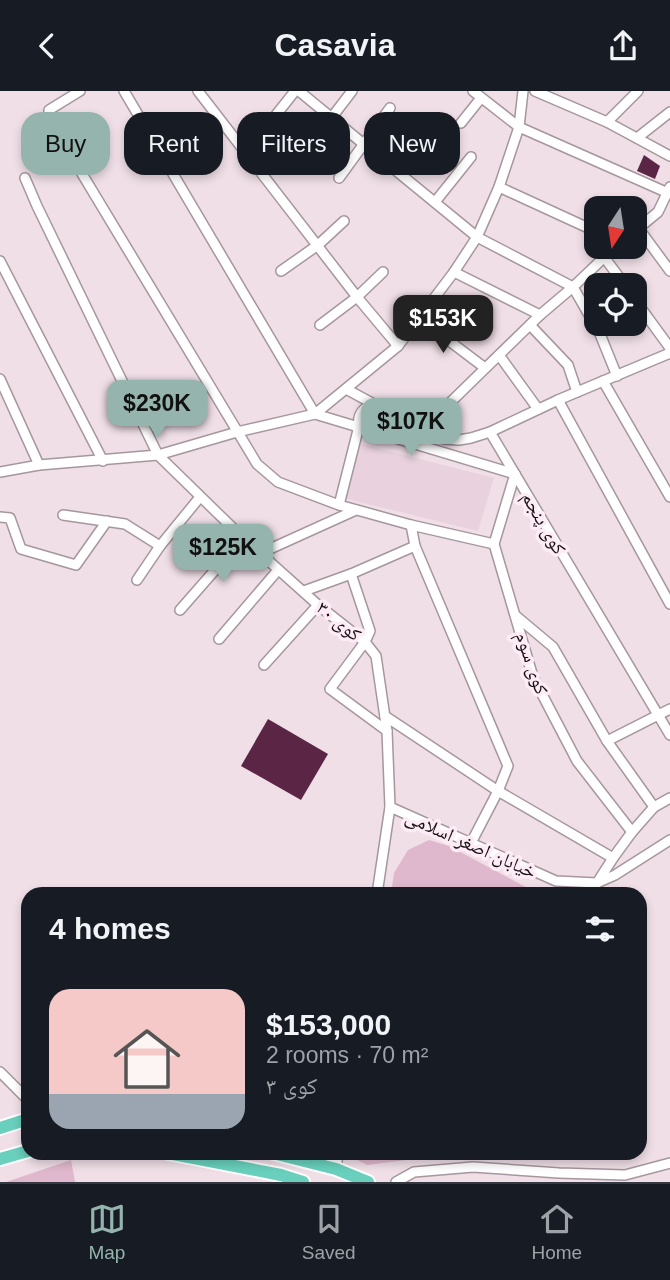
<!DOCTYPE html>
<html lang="en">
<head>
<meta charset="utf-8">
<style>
	:root { --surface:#171b24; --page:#20242c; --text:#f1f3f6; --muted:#9ea1a6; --line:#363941; --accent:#95b4ae }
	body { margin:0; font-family:Helvetica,"Noto Naskh Arabic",sans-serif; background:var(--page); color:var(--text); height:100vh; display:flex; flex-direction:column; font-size:26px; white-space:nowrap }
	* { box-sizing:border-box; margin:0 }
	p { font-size:23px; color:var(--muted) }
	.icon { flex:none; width:38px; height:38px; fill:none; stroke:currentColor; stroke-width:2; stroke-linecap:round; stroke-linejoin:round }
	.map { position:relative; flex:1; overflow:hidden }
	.drawer { position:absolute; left:21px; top:796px; width:626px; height:273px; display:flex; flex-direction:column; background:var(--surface); border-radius:21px; box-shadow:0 4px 10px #0003 }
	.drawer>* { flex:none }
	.top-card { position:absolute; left:21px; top:21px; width:628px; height:63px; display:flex; gap:14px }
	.needle { width:46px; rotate:192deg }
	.fabs { position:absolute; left:584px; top:105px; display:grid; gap:14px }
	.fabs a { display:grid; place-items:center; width:63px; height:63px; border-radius:14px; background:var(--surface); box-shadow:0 4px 10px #0003; font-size:35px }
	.price { position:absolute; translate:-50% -60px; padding:0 16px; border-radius:14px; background:var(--accent); color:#111; font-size:23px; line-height:46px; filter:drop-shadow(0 2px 4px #0008) }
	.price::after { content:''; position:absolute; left:50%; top:42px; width:21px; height:16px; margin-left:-10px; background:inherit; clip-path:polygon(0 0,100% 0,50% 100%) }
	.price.current { background:#222; color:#fff }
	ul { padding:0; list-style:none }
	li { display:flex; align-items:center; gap:21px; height:175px; padding:0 28px }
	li+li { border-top:2px solid var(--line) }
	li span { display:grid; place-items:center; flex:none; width:196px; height:140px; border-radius:21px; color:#555 }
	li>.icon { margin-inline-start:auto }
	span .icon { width:84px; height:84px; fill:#fffc; stroke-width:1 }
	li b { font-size:30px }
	h2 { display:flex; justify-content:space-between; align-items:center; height:84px; padding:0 28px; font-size:30px }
	.chip { padding:0 24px; border-radius:21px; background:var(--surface); box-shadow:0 4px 10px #0003; font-size:24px; line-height:63px }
	.chip.current { background:var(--accent); color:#111 }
	header { display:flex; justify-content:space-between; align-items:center; height:91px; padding:0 28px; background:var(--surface); font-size:32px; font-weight:800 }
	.tab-bar { display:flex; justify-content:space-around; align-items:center; height:98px; border-top:2px solid var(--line); background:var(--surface); font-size:19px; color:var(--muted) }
	.tab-bar a { display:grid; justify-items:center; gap:4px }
	.tab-bar .current { color:var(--accent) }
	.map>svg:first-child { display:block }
	.built { fill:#e9d1dd }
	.green { fill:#e0b8cd }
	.building { fill:#5b2645 }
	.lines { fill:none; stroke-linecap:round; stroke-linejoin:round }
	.minor-casing { stroke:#a6969e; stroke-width:12 }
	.major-casing { stroke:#fff; stroke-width:16 }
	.minor { stroke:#fff; stroke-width:9 }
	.major { stroke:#69d0bd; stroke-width:12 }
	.labels { text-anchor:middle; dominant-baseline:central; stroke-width:7; stroke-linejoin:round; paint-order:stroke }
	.street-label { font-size:19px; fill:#171114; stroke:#fdecf5 }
</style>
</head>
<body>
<header><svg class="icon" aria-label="back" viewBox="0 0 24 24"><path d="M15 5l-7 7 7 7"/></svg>Casavia<svg class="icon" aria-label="share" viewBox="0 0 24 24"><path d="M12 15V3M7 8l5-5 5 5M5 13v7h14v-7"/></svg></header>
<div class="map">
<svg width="670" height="1091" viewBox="0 0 670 1091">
	<rect width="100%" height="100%" fill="#f0dfe7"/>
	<polygon class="built" points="357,352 494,387 478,440 343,407"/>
	<g class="green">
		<polygon points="429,749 449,755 539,803 391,803 394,782 408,759"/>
		<polygon points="353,1062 461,1062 367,1074 353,1067"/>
		<polygon points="71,1069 75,1091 6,1091"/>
	</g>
	<g class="building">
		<polygon points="644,64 660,75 655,88 637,80"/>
		<polygon points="268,628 328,663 301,709 241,675"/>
	</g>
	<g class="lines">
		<defs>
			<g id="minor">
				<polyline points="80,0 49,19 49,24 84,86 257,373 278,391 339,414 411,434 494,453"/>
				<polyline points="124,0 315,323"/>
				<polyline points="198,0 357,206 398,255"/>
				<polyline points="299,0 477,146 573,196"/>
				<polyline points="473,0 519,36 668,102"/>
				<polyline points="535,0 607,31 670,65"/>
				<polyline points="607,31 638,0"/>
				<polyline points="461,32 481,7"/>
				<polyline points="268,34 295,0"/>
				<polyline points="637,47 670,21"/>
				<polyline points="306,60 352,0"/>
				<polyline points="401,83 433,41"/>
				<polyline points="25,87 37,115 158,364 243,447 318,514 365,551 376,565 387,640 390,716"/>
				<polyline points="339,87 390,17"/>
				<polyline points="499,96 597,141"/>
				<polyline points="435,111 471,66"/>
				<polyline points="639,138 670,180"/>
				<polyline points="635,140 658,121 670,96"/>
				<polyline points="604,166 625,194"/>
				<polyline points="0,170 103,370"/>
				<polyline points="281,180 318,154 344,130"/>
				<polyline points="454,181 540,224"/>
				<polyline points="573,196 600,243 617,285"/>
				<polyline points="635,209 670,257"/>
				<polyline points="419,227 485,277"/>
				<polyline points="320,234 357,206 383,181"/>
				<polyline points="530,234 568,274 577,301"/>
				<polyline points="499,264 538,318"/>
				<polyline points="0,288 39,374"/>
				<polyline points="603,290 670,406"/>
				<polyline points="346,298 422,339 444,348 459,349 471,347 490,341 558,309 670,262"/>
				<polyline points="558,309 670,513"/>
				<polyline points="315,323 515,383"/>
				<polyline points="422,339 540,224 573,196 615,156"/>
				<polyline points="490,341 670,644"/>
				<polyline points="0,381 39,374 158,364 237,341 315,323 398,255 454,181 477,146 499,96 519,36 523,0"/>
				<polyline points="515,383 494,453 533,586 577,670 632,741"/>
				<path d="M 339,414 L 359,335 C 357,324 363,317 373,313"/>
				<polyline points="63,424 125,433 160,455"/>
				<polyline points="0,426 10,427 21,458 76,474 107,430"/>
				<polyline points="415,455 508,675 498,700 471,752"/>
				<polyline points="272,457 356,419"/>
				<polyline points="351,483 370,540 365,551 330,598 387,640"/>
				<polyline points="137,489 160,455 200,406"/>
				<polyline points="304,500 351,483 415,455 411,434"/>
				<polyline points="180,519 243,447"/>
				<polyline points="516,525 553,556 607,650 654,716 670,707"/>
				<polyline points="219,548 278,479"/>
				<polyline points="264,574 318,514"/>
				<polyline points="385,625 498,700 613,767 632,741 654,716"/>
				<polyline points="607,650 670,618"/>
				<polyline points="597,792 613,767"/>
				<polyline points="377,803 390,716 556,790 597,792 615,784 670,749"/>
				<polyline points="0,981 28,1009"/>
				<polyline points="336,1078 338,1062"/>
				<polyline points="396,1091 414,1081 473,1076 559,1082 625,1084 670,1072"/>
			</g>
			<g id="major">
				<polyline points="0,1037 28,1028"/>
				<polyline points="168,1062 281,1084 303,1091"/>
				<polyline points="273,1062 336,1078 368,1091"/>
				<polyline points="0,1068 28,1060"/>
			</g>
		</defs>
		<use href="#minor" class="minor-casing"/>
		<use href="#major" class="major-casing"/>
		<use href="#minor" class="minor"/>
		<use href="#major" class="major"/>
	</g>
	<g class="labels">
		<g class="street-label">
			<text transform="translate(544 432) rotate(60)">کوی پنجم</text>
			<text transform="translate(339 530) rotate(39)">کوی ۳۰</text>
			<text transform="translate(532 572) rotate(71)">کوی سوم</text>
			<text transform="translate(471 753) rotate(24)">خیابان اصغر اسلامی</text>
		</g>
	</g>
</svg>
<div class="fabs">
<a><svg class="needle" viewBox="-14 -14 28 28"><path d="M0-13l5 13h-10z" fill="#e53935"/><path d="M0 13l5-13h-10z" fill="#9ea1a6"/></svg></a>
<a><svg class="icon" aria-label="locate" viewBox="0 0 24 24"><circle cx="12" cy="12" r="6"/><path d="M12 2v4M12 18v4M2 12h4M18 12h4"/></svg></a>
</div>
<b class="price current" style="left:443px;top:264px">$153K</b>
<b class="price" style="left:157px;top:349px">$230K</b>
<b class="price" style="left:411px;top:367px">$107K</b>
<b class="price" style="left:223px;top:493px">$125K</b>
<div class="top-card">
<a class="chip current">Buy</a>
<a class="chip">Rent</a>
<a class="chip">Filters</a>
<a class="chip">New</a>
</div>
<section class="drawer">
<h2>4 homes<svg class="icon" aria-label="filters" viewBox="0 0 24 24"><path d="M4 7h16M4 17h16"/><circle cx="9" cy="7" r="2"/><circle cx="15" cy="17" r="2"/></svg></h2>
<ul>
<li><span style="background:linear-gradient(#f6c9c9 75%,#9aa5b1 0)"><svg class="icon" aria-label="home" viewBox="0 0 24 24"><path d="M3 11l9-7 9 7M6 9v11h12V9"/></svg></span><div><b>$153,000</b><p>2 rooms · 70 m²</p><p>کوی ۳</p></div></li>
</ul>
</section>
</div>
<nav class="tab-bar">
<a class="current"><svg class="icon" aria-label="map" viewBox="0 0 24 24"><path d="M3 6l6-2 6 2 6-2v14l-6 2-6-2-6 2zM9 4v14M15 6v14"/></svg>Map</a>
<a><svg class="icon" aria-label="saved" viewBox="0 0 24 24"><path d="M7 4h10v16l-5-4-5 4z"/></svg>Saved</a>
<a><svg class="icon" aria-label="home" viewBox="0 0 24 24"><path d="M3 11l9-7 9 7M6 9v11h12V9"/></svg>Home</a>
</nav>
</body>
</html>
